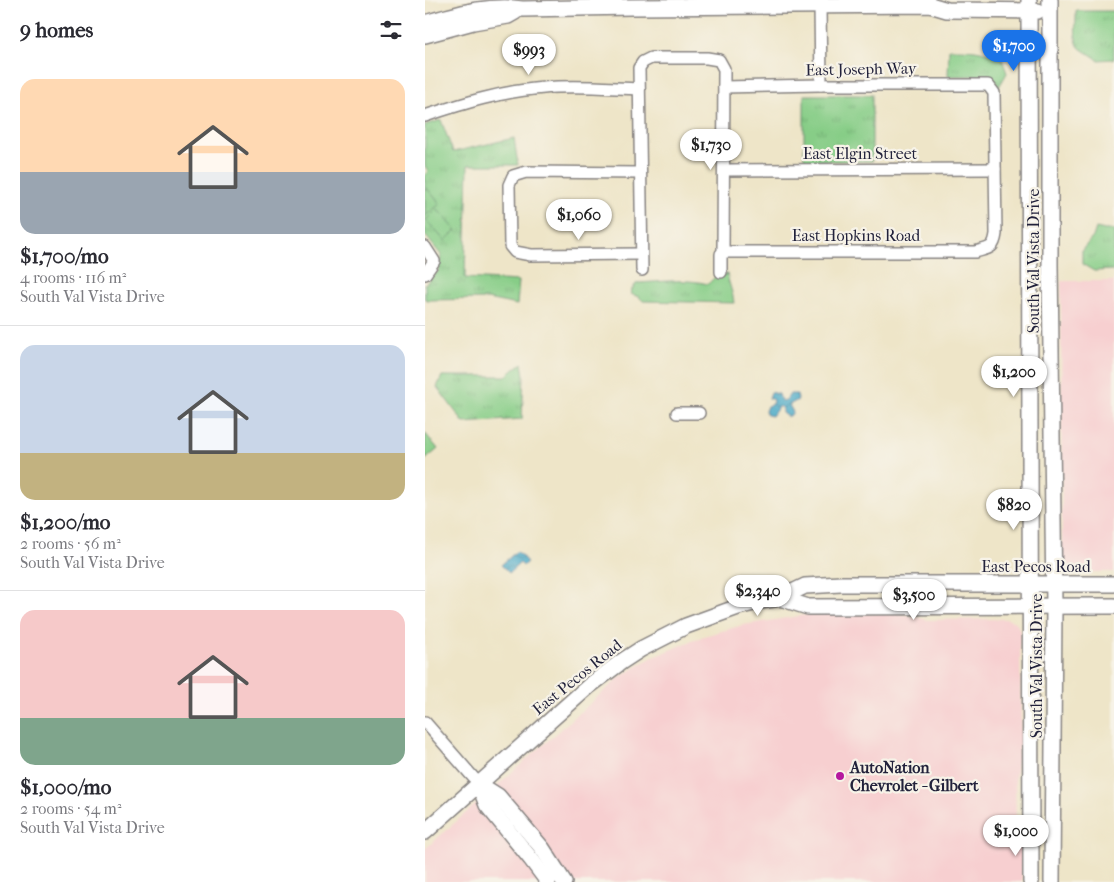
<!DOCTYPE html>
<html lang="en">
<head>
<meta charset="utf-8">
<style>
	:root { --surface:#fff; --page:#f2f2f3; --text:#2b2b33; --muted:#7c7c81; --line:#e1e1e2; --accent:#1a73e8 }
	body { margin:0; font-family:"IM FELL French Canon",serif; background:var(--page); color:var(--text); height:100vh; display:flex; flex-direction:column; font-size:19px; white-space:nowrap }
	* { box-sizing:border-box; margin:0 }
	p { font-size:16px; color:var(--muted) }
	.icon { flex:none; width:28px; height:28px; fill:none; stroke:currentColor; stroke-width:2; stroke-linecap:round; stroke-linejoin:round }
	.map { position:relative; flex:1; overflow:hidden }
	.side { display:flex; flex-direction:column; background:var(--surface); width:425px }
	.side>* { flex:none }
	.price { position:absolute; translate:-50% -42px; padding:0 11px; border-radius:18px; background:#fff; color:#222; font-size:16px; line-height:32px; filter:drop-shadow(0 1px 2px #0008) }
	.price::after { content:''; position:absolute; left:50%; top:30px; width:15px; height:11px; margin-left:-8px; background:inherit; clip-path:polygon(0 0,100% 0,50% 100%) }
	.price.current { background:var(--accent); color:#fff }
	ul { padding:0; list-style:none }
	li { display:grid; align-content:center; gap:10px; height:265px; padding:0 20px }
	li+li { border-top:1px solid var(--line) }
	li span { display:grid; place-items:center; height:155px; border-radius:15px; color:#555 }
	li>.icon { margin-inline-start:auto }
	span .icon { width:90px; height:90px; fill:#fffc; stroke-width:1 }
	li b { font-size:21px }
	h2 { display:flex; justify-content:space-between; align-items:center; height:60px; padding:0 20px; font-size:21px }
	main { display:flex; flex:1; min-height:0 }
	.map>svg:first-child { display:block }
	.built { fill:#f7cfd0 }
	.park { fill:url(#park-tufts); stroke:#547861 }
	.pitch { fill:#87cd87; stroke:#547861 }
	.water { fill:url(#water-waves); stroke:#346580 }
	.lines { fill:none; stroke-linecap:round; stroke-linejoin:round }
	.street-casing { stroke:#888482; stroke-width:14 }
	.secondary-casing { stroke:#888482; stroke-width:18 }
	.street { stroke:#fff; stroke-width:11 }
	.secondary { stroke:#fff; stroke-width:15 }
	.poi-dot { fill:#b5179e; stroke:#f7f3e8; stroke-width:2 }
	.labels { text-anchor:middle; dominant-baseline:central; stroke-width:4.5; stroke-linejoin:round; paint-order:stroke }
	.street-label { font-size:16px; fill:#22223b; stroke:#f7f3e8 }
	.poi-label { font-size:16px; font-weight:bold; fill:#22223b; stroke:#f7f3e8; text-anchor:start }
</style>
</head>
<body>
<main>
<section class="side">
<h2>9 homes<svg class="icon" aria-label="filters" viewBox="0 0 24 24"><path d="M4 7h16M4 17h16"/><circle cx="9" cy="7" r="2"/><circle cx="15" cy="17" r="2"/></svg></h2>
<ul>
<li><span style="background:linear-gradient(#ffd9b3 60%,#9aa5b1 0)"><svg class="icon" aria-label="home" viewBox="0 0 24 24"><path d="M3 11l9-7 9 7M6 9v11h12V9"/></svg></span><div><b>$1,700/mo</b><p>4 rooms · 116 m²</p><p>South Val Vista Drive</p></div></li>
<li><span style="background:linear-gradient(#c9d6e8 70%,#c2b280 0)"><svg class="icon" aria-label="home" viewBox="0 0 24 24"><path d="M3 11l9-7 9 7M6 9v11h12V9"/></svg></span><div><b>$1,200/mo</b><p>2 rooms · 56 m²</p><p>South Val Vista Drive</p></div></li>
<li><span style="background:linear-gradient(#f6c9c9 70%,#7fa58c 0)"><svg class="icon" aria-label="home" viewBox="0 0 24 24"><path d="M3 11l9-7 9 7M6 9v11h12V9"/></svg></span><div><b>$1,000/mo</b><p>2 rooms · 54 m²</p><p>South Val Vista Drive</p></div></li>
</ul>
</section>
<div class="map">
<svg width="689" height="882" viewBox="0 0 689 882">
	<defs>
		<pattern id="park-tufts" width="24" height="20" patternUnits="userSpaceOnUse" patternTransform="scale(1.25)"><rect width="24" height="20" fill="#87cd87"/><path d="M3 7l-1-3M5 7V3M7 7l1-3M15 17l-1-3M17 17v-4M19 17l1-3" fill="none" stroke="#74b075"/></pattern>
		<pattern id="water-waves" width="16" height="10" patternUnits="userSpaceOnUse" patternTransform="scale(1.25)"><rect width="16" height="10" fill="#47a8c6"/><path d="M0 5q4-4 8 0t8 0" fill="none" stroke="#3b88a2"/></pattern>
	</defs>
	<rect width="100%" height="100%" fill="#f7f3e8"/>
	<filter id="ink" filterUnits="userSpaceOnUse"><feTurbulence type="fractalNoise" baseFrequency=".02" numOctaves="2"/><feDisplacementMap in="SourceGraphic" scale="10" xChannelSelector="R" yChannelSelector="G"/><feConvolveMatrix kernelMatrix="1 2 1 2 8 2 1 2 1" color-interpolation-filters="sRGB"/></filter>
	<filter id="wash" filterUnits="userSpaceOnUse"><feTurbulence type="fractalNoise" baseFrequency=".0096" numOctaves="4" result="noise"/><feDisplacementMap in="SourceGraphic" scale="20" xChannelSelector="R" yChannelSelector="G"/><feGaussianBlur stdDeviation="1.12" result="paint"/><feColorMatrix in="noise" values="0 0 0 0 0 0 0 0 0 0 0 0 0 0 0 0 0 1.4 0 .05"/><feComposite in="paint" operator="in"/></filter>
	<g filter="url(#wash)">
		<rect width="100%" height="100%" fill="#eee5c8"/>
		<g class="built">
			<polygon points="636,281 689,281 689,572 645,572 641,569 637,560"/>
			<polygon points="393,613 478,614 503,620 581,619 591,622 595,631 596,737 590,777 591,824 597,854 597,882 0,882 0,849 195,677 226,658 279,636 318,625"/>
		</g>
		<g class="park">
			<path d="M 651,11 L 689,11 L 689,59 L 673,60 C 668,55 662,53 656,49 C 647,42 652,21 651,11 Z"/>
			<path d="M 524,49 C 546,49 557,49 577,59 L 582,73 L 574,87 L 559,76 L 523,76 Z"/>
			<rect x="379" y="95" width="68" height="66"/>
			<polygon points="16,120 28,152 89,138 93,165 43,165 40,278 94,281 92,305 62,299 3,300 0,299 0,284 14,270 16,255 0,235 0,175 3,171 0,166 0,125"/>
			<polygon points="671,228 680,230 689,230 689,270 669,271 657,264 657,250 668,237"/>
			<path d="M 302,274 C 304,285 308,292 309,303 L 218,301 L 214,297 L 206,294 L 207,289 L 212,283 C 235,282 261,278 283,284 L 292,275 Z"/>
			<polygon points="97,363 99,376 97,419 39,423 12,387 17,376 81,376"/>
			<polygon points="0,433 13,449 0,460"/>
		</g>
		<g class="pitch">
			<polygon points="2,188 15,204 0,216 0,190"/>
			<polygon points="12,209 31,230 20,241 1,220"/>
		</g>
		<g class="water">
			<polygon points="346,392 354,394 356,401 361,400 365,394 372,394 373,400 364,405 368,412 365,416 361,416 357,413 357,408 354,406 347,416 342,415 340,411 342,406 347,404 348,400 344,398"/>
			<polygon points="92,551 102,562 98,566 95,563 84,573 76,565"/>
		</g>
	</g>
	<g filter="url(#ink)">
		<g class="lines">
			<defs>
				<g id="street">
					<polyline points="395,6 396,85"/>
					<path d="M 0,116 C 39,103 78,91 119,88 C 150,85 183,88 214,89"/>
					<polyline points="299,170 570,169"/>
					<polyline points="215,173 101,172 88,176 84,185 85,246 90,252 106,255 216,254"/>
					<polyline points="0,247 9,261 0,274"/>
					<path d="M 298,252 L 550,252 C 564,248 569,249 571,234 L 569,93 L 563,85 L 396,85 L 299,87"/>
					<polyline points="217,270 214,68 218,62 226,58 282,58 294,60 299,69 298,252 296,254 296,272"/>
					<polyline points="252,413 274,413"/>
					<polyline points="0,722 54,784"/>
				</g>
				<g id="secondary">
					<path d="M 604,0 C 604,294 604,588 606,882"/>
					<polyline points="625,0 625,265 629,606 627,882"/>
					<path d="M 0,23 C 32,14 64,4 97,9 L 207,7 L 505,5 L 522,10 L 613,11"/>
					<polyline points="0,35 48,22 83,16 90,12"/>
					<polyline points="355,598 383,607 689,606"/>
					<polyline points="54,784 73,796 117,848 139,882"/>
					<polyline points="54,784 62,805 106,859 123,882"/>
					<polyline points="0,832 164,686 196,662 216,649 261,626 313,607 336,601 355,598 380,586 416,584 689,584"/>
				</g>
			</defs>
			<use href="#street" class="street-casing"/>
			<use href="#secondary" class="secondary-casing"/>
			<use href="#street" class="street"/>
			<use href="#secondary" class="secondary"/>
		</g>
	</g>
	<circle class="poi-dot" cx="415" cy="776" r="5"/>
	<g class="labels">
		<g class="street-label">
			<text transform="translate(436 69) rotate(-1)">East Joseph Way</text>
			<text x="435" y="153">East Elgin Street</text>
			<text x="431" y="235">East Hopkins Road</text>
			<text transform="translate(608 261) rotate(-90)">South Val Vista Drive</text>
			<text x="611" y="566">East Pecos Road</text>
			<text transform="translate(611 666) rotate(-90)">South Val Vista Drive</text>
			<text transform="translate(152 677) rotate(-39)">East Pecos Road</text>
		</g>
		<g class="poi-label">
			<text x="425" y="767">AutoNation<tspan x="425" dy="18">Chevrolet - Gilbert</tspan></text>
		</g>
	</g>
</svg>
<b class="price current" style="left:589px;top:72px">$1,700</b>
<b class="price" style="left:104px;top:76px">$993</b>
<b class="price" style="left:286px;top:171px">$1,730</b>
<b class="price" style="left:154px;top:241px">$1,060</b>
<b class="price" style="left:589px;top:398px">$1,200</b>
<b class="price" style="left:589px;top:531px">$820</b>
<b class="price" style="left:333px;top:617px">$2,340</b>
<b class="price" style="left:489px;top:621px">$3,500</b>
<b class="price" style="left:591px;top:857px">$1,000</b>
</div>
</main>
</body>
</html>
